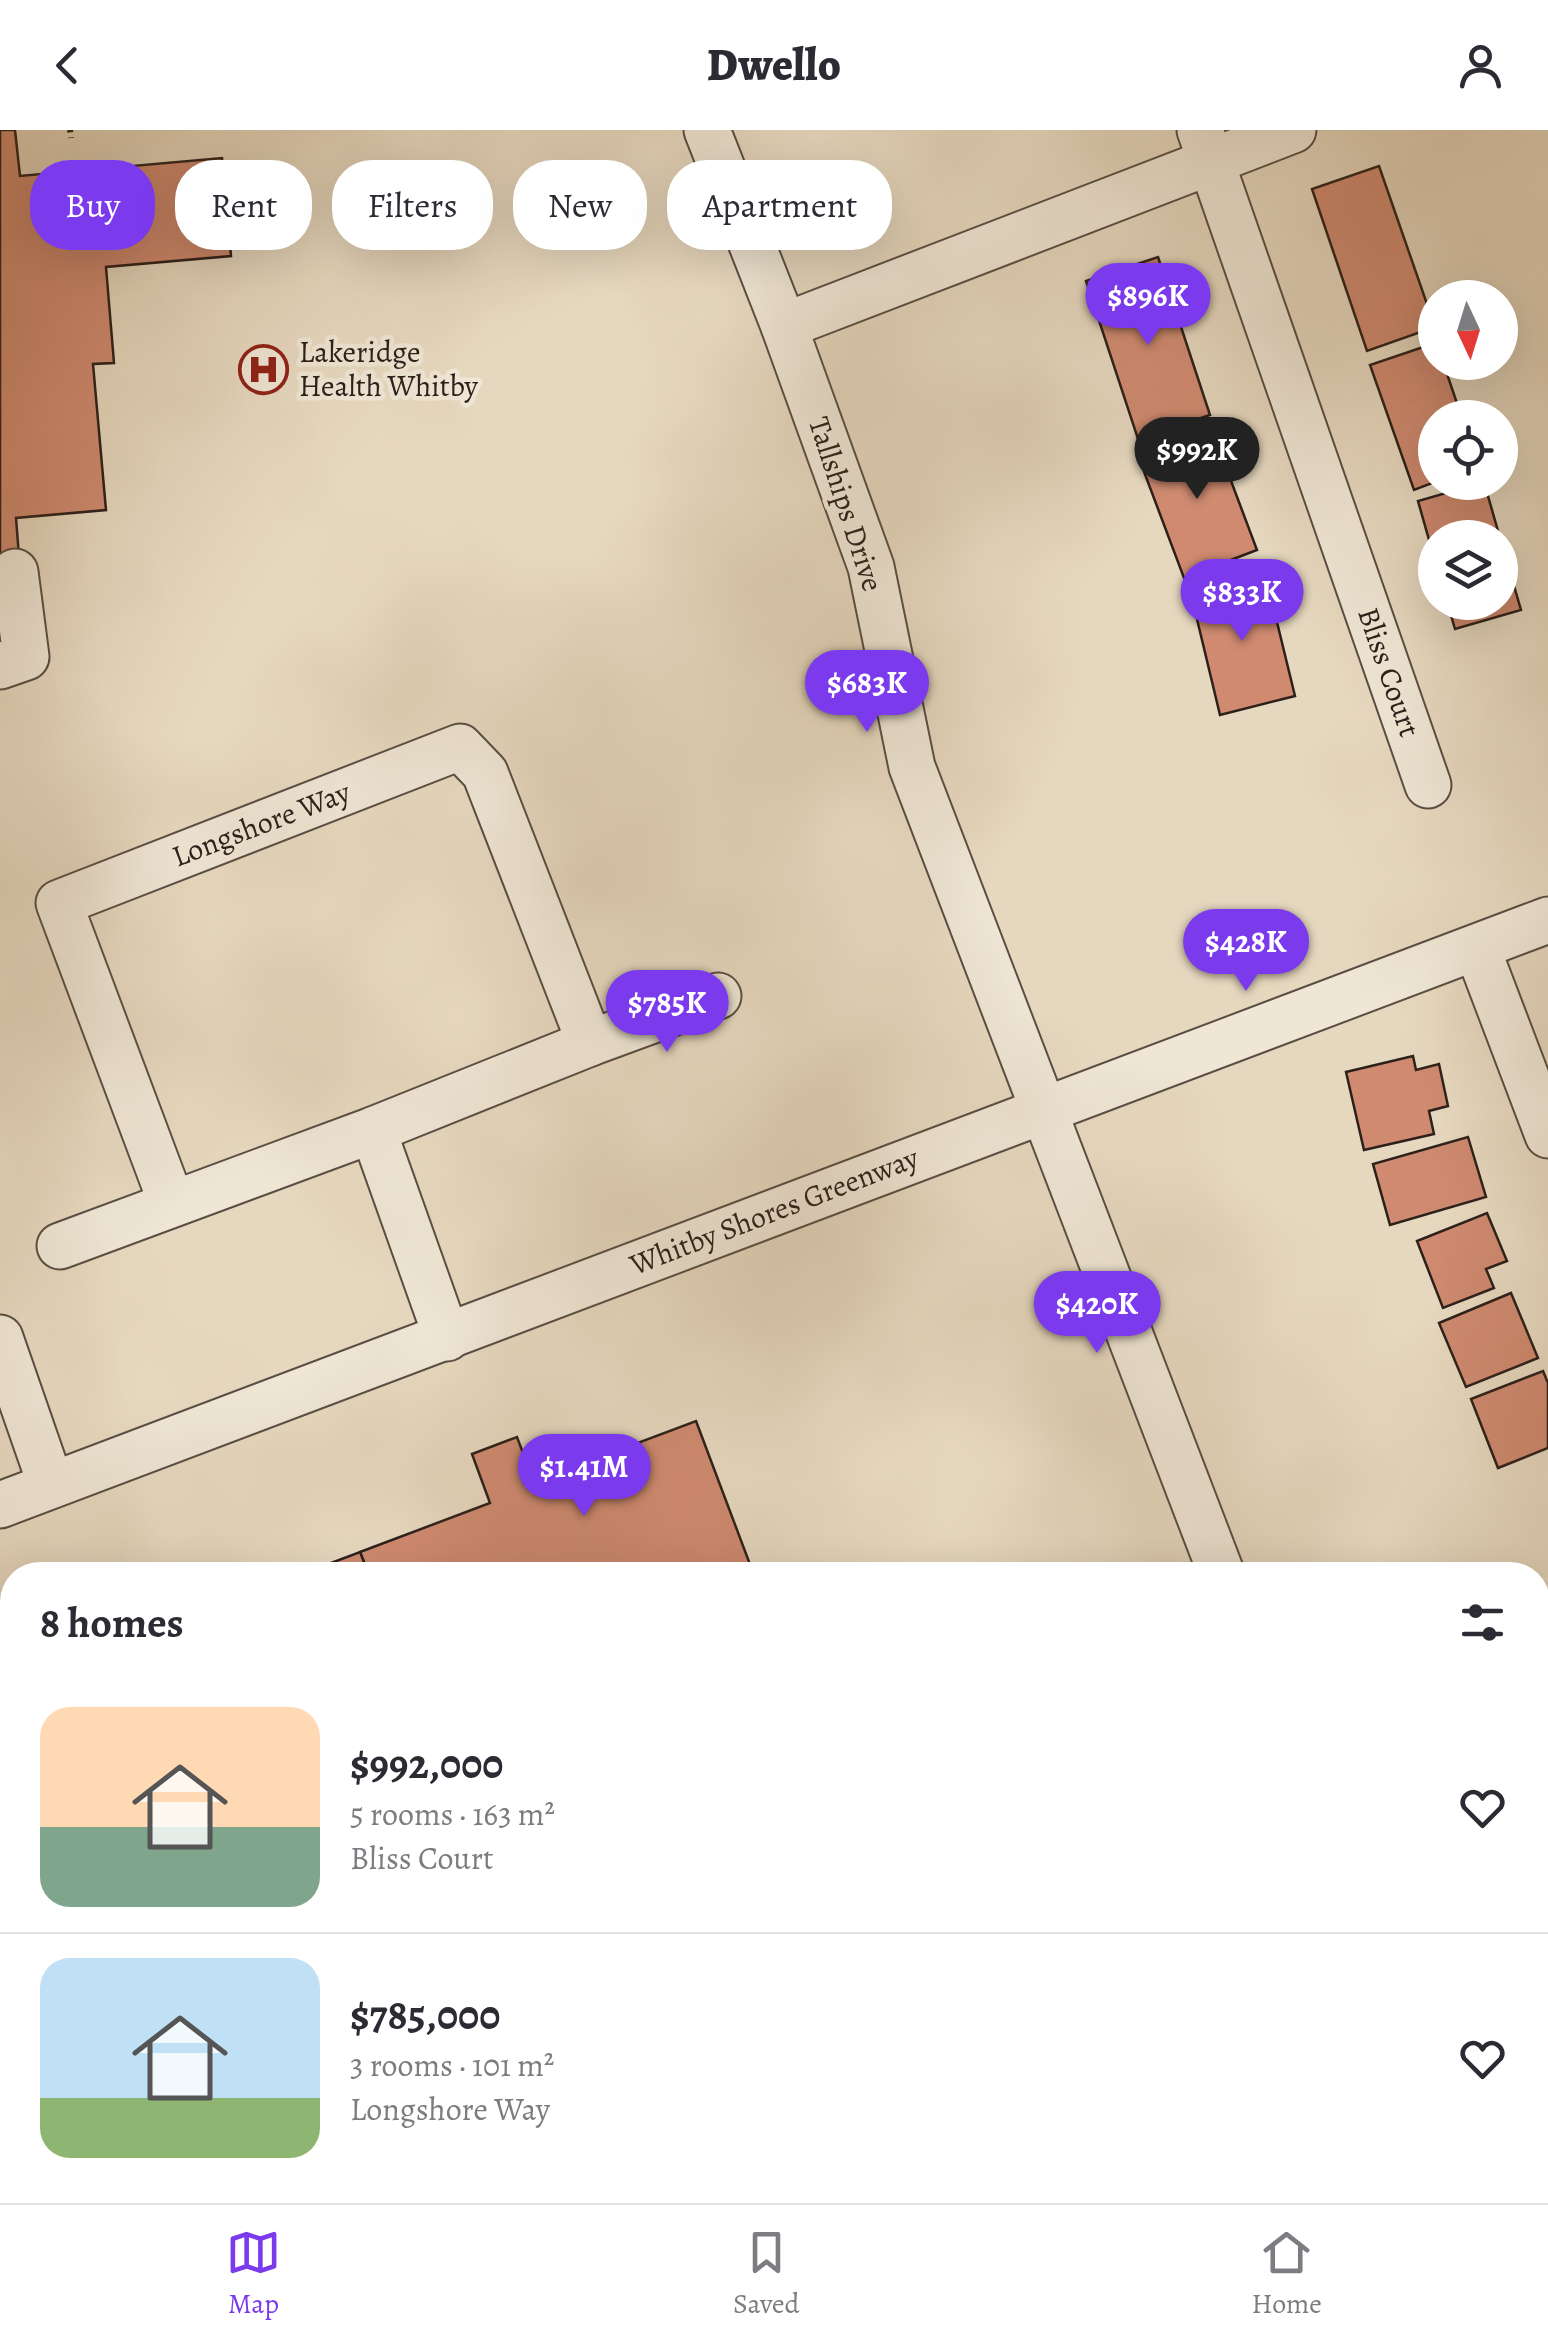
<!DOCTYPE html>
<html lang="en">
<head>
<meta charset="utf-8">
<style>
	:root { --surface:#fff; --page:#f7f7f7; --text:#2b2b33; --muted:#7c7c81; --line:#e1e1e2; --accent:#7c3aed }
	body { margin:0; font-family:Alegreya,serif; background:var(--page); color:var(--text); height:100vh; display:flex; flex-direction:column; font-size:38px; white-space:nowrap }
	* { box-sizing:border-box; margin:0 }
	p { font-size:32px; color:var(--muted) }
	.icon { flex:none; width:55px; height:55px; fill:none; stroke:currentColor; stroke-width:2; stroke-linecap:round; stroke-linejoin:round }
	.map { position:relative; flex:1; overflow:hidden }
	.side { position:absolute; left:0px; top:1432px; width:1550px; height:642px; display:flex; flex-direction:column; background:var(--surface); border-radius:40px 40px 0 0; box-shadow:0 10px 40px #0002 }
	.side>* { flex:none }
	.banner { position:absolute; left:30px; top:30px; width:1000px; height:90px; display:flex; gap:20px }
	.needle { width:65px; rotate:176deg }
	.buttons { position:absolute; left:1418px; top:150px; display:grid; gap:20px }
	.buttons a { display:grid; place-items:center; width:100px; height:100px; border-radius:50%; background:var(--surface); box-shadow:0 10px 40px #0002; font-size:50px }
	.price { position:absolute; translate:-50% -85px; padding:0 22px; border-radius:35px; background:var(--accent); color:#fff; font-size:32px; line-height:65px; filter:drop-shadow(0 2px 5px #0008) }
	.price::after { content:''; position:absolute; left:50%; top:60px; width:30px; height:22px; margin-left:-15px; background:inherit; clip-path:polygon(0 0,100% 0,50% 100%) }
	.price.selected { background:#222; color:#fff }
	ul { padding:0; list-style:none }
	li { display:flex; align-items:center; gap:30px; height:250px; padding:0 40px }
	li+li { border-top:2px solid var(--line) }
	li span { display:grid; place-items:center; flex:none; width:280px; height:200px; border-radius:30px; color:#555 }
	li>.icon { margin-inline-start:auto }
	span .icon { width:120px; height:120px; fill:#fffc; stroke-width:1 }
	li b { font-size:42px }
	h2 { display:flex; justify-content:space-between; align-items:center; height:120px; padding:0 40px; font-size:42px }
	.chip { padding:0 35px; border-radius:40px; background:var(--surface); box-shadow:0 10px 40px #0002; font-size:35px; line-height:90px }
	.chip.selected { background:var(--accent); color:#fff }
	header { display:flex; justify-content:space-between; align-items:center; height:130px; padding:0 40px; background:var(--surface); font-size:45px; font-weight:800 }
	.tab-bar { display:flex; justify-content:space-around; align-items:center; height:140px; border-top:2px solid var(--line); background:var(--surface); font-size:28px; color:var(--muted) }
	.tab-bar a { display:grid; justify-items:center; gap:5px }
	.tab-bar .selected { color:var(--accent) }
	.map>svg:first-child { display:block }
	.building { fill:#cf8a70; stroke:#2c201b; stroke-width:2.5 }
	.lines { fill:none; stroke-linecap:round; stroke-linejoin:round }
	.minor-casing { stroke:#5a4e44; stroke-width:49 }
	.major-casing { stroke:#2c201b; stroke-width:59 }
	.path { stroke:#2c201b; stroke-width:6; stroke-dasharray:2.5 5; stroke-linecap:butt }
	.minor { stroke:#efe6d5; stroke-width:45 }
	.major { stroke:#e3bc80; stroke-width:55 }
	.labels { text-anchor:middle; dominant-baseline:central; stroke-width:9; stroke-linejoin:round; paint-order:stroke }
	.poi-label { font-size:30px; fill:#2c201b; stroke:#efe6d5; text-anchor:start }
	.street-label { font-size:30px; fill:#2c201b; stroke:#efe6d5 }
</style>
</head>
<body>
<header><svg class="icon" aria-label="back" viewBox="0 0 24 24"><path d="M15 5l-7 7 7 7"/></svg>Dwello<svg class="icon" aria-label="person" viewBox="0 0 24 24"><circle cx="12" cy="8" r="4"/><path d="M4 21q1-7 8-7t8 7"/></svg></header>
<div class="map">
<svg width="1548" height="2073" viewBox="0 0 1548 2073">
	<rect width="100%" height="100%" fill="#e6d8bf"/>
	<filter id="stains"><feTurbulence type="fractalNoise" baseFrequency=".002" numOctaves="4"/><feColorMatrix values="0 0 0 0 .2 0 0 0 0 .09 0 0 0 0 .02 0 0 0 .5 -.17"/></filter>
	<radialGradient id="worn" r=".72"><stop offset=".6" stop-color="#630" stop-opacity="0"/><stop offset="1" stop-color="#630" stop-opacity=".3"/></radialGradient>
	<g class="building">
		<polygon points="0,0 15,0 20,46 222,28 231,126 106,137 114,233 93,234 106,380 16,388 19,426 0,427"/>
		<polygon points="1379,36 1435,197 1367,221 1312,59"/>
		<polygon points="1158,127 1210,285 1138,309 1086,151"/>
		<polygon points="1435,213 1435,232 1443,232 1462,288 1435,288 1435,352 1414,360 1370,235"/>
		<polygon points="1210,295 1257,420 1184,448 1137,323"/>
		<polygon points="1484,352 1500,408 1435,408 1435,431 1418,371"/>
		<polygon points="1500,408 1521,480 1455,499 1447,472 1500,472"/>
		<polygon points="1265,443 1295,566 1220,585 1190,460"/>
		<polygon points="1413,926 1416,940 1439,934 1448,976 1429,981 1434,1004 1364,1020 1346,942"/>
		<polygon points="1468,1007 1486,1067 1390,1095 1373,1034"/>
		<polygon points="1487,1083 1507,1131 1486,1139 1494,1158 1443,1178 1417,1111"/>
		<polygon points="1511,1163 1538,1228 1466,1257 1439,1193"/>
		<polygon points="1543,1241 1548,1253 1548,1318 1498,1338 1471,1269"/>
		<polygon points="696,1291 754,1445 369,1445 360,1422 490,1373 472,1324 517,1307 534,1352"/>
		<polygon points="360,1422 369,1445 299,1445"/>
		<polygon points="12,1552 12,1676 0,1681 0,1557"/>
		<polygon points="378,2062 463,2062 466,2073 381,2073"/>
	</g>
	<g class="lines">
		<defs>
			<g id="minor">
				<polyline points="707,0 784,196 871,437 912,637 1222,1445"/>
				<polyline points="1200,0 1428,655"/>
				<polyline points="784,196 1293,0"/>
				<polyline points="0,536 26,527 15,442"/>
				<polyline points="1477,818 1548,1005"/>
				<polyline points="590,913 718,866"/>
				<polyline points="373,1000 447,1208"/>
				<polyline points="60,1116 373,1000 590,913 485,643 460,617 59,773 172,1074"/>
				<polyline points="0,1208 51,1355"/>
				<polyline points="0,1375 1548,790"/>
				<polyline points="1538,1778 1548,1774"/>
				<polyline points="232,2062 236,2073"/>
				<polyline points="477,2062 482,2073"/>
			</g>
			<g id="major">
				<polyline points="1538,1883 1548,1879"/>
				<polyline points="1538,1941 1548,1937"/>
				<polyline points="1036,2073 1064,2062"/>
				<polyline points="1187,2073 1215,2062"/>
			</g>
		</defs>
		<use href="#minor" class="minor-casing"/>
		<use href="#major" class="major-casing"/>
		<g class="path">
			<polyline points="70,0 71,8"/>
			<polyline points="1538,1826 1548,1822"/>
			<polyline points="870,2073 900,2062"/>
		</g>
		<use href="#minor" class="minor"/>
		<use href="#major" class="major"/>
	</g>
	<defs>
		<symbol id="hospital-ring" viewBox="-11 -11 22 22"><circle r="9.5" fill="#efe6d5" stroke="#8f2418" stroke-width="1.5"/><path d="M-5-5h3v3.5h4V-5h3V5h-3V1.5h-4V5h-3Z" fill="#8f2418"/></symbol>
	</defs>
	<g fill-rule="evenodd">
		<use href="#hospital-ring" x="236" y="212" width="55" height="55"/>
	</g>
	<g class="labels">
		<g class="poi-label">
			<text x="299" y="222">Lakeridge<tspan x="299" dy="34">Health Whitby</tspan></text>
		</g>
		<g class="street-label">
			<text transform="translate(846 374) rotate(72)">Tallships Drive</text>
			<text transform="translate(1389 542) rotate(71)">Bliss Court</text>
			<text transform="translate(261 694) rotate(-21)">Longshore Way</text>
			<text transform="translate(774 1081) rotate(-21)">Whitby Shores Greenway</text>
		</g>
	</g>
	<rect width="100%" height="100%" filter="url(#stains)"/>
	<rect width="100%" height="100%" fill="url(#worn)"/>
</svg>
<div class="buttons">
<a><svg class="needle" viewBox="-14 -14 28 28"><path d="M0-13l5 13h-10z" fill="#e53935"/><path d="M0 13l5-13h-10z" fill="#7c7c81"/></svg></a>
<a><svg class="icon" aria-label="locate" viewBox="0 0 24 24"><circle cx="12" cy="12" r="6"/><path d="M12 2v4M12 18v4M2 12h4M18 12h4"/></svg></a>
<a><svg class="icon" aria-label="layers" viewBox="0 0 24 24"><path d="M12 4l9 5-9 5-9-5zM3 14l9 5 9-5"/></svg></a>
</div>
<b class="price" style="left:1148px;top:218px">$896K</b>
<b class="price selected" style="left:1197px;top:372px">$992K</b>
<b class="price" style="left:1242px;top:514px">$833K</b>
<b class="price" style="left:867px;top:605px">$683K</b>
<b class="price" style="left:1246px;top:864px">$428K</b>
<b class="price" style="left:667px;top:925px">$785K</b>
<b class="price" style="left:1097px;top:1226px">$420K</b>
<b class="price" style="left:584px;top:1389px">$1.41M</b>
<div class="banner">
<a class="chip selected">Buy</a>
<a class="chip">Rent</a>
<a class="chip">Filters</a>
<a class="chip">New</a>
<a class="chip">Apartment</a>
</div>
<section class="side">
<h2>8 homes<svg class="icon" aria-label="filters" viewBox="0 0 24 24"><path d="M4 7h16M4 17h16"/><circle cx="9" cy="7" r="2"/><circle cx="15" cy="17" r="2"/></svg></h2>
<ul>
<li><span style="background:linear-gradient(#ffd9b3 60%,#7fa58c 0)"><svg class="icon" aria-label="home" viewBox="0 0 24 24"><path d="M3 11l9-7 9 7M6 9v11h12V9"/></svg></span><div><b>$992,000</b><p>5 rooms · 163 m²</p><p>Bliss Court</p></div><svg class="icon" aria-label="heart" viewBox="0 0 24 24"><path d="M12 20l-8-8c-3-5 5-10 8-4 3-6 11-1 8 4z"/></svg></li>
<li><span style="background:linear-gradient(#bfe0f5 70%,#8fb573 0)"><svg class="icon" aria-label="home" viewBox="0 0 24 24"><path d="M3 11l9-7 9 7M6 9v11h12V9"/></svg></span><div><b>$785,000</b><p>3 rooms · 101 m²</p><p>Longshore Way</p></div><svg class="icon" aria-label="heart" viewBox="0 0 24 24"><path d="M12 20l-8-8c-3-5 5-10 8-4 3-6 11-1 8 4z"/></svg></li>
</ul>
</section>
</div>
<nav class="tab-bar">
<a class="selected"><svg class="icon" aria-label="map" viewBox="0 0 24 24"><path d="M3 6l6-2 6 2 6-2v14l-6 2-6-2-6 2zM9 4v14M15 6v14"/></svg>Map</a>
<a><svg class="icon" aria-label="saved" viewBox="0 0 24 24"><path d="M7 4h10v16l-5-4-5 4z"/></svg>Saved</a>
<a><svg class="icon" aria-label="home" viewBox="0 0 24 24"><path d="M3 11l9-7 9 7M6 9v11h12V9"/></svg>Home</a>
</nav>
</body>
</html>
